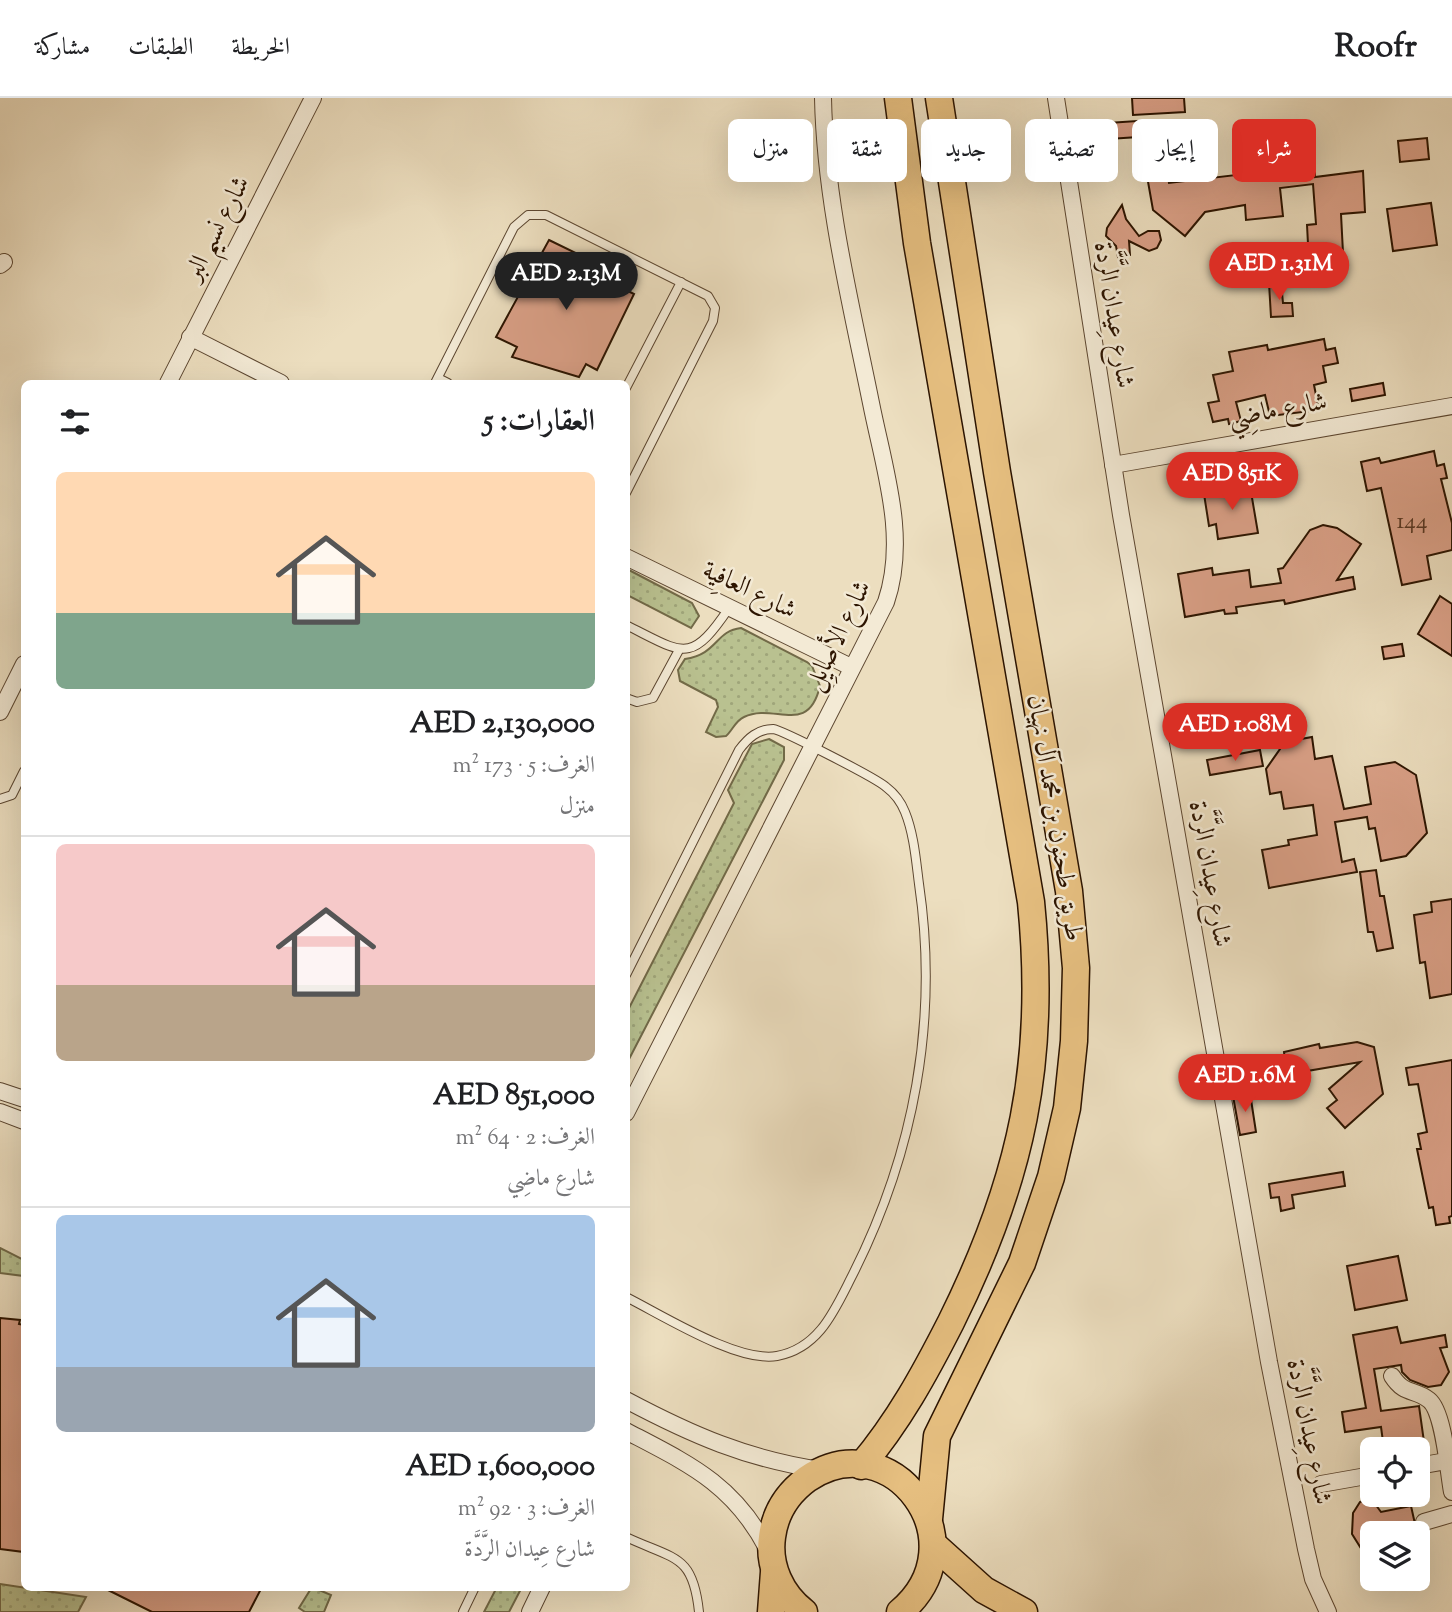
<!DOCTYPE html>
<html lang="ar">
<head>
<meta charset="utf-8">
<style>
	:root { --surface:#fff; --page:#f6f6f6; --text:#202124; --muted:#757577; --line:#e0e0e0; --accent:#d93025 }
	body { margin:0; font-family:"Sorts Mill Goudy",Amiri,serif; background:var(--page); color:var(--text); direction:rtl; height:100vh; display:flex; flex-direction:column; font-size:26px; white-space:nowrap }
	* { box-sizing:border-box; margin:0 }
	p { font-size:23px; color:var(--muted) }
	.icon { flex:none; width:38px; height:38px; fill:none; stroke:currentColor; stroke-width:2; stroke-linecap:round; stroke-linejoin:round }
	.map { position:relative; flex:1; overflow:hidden; direction:ltr }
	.panel { position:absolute; left:21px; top:282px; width:609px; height:1211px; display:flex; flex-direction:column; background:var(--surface); border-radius:10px; box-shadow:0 7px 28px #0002; direction:rtl }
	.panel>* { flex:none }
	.hud { position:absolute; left:651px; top:21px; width:665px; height:63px; direction:rtl; display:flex; gap:14px }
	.controls { position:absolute; left:1360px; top:1339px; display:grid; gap:14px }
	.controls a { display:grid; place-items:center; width:70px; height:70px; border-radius:10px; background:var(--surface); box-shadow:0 7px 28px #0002; font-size:35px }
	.price { position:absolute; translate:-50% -60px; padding:0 16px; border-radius:24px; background:var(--accent); color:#fff; font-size:23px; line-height:46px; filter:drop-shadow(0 2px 4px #0008) }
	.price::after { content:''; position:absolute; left:50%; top:42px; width:21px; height:16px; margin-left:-10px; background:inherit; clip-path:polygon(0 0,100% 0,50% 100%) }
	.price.selected { background:#222; color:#fff }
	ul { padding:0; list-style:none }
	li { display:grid; align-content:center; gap:14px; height:371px; padding:0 35px }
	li+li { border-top:2px solid var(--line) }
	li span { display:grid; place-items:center; height:217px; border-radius:10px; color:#555 }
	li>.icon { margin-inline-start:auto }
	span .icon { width:126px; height:126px; fill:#fffc; stroke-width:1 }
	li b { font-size:30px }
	h2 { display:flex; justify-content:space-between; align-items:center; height:84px; padding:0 35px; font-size:30px }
	.pill { padding:0 24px; border-radius:10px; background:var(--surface); box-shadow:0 7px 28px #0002; font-size:24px; line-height:63px }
	.pill.selected { background:var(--accent); color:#fff }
	header { display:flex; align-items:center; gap:42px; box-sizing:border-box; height:98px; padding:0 35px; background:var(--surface); border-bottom:2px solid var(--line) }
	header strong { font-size:33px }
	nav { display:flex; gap:38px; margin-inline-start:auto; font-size:24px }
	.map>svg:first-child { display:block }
	.grass { fill:url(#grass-dots); stroke:#726a48; stroke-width:2 }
	.building { fill:#daa087; stroke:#2c1400; stroke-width:2 }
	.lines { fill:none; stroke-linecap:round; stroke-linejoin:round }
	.lane-casing { stroke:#5c4630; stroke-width:10 }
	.street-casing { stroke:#5c4630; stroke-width:18 }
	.primary-casing { stroke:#2c1400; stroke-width:29 }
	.lane { stroke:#f3ead5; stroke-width:8 }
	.street { stroke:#f3ead5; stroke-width:16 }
	.primary { stroke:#e6bf80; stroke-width:26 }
	.labels { text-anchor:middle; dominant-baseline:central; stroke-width:5; stroke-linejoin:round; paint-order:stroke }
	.number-label { font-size:23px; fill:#583722 }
	.street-label { font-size:26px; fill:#2c1400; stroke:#f3ead5 }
</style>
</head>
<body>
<header>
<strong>Roofr</strong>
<nav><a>الخريطة</a><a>الطبقات</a><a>مشاركة</a></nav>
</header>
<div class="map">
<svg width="1452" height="1514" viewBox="0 0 1452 1514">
	<defs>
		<pattern id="grass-dots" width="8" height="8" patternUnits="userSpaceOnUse" patternTransform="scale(1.75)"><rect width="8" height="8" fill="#b9c190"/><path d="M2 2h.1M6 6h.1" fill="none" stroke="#9fa57a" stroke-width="1.8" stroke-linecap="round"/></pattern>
	</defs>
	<rect width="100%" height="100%" fill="#ecdebf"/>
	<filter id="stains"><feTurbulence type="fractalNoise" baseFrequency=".00286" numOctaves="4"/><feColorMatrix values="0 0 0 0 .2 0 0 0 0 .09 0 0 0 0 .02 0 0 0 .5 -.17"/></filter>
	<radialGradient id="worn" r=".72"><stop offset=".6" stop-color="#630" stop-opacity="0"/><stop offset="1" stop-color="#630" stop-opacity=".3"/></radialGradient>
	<g class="grass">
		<polygon points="627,471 692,505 699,518 691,530 627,497"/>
		<path d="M 741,530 L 807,564 L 812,568 L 820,588 C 808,639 774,604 744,619 C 735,623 733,632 726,638 L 716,639 L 706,634 L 718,609 L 716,602 L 680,583 L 678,572 L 685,561 C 718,556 715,533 741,530 Z"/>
		<polygon points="769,641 784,649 784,662 627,965 627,914 734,705 728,692 752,646"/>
		<polygon points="0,1150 24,1162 24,1178 0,1175"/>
		<polygon points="0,1486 86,1499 78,1514 0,1514"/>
		<polygon points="312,1489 331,1497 324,1514 305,1514 299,1510"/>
		<polygon points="497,1489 522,1489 509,1514 484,1514"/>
	</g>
	<g class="building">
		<polygon points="1132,0 1184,0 1185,14 1133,17"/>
		<polygon points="1137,23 1138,39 1109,41 1108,25"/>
		<polygon points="1304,29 1306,49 1298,50 1301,75 1315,73 1315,79 1363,73 1365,114 1341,116 1343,155 1337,156 1337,163 1309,165 1307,127 1316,126 1313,86 1280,90 1283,118 1246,122 1245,107 1205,114 1185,138 1153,112 1147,78 1173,46 1191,61 1166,64 1169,85 1262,74 1257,40 1264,39 1264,34"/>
		<polygon points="1427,40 1429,61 1400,64 1398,43"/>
		<polygon points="1431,105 1437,147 1393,153 1387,111"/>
		<polygon points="1122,107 1126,121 1139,138 1148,133 1159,133 1161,142 1157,150 1149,153 1129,143 1130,157 1118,159 1116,148 1106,138 1107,130"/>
		<polygon points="549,142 629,181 624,191 634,196 597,272 586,266 579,279 512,259 517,249 496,239"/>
		<polygon points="1281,184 1283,205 1292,205 1293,218 1271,219 1269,185"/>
		<polygon points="1324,241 1326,252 1335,250 1338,265 1323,268 1326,284 1314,287 1319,312 1270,318 1265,297 1236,304 1241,323 1229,326 1228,321 1213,324 1208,305 1219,303 1213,277 1233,273 1229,254 1267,247 1268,252"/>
		<polygon points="1383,285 1385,297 1352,303 1350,291"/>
		<polygon points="1434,353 1437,368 1444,366 1447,380 1441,381 1452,425 1452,452 1427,458 1431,481 1402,487 1381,390 1367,393 1361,364 1379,360 1381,365"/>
		<polygon points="1197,380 1204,381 1206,392 1186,396 1183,382"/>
		<polygon points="1250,388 1258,435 1218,441 1216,426 1209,428 1204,396"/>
		<polygon points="1323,427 1337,430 1361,446 1337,482 1353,479 1355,491 1285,506 1284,502 1236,509 1237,515 1225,516 1224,512 1185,519 1178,476 1212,470 1213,477 1249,472 1251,489 1281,485 1278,471 1283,470 1310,432"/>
		<polygon points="1440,498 1452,506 1452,558 1418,536"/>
		<polygon points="1402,546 1404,558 1384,561 1382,549"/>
		<polygon points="1312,639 1315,661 1332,658 1344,711 1371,706 1365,669 1395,664 1416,677 1427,735 1406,758 1381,763 1375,730 1369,731 1367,719 1335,724 1342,764 1354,761 1357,774 1269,790 1262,752 1289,747 1288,742 1317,737 1313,707 1284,711 1281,694 1270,696 1266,671 1285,644"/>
		<polygon points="1260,652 1263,668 1210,677 1207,662"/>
		<polygon points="1376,772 1380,798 1384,798 1393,850 1377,853 1373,834 1368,834 1360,774"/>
		<polygon points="1452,801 1452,896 1430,900 1425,864 1420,865 1414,817 1432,814 1431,804"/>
		<polygon points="1357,944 1374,949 1383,996 1345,1030 1327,1010 1337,1002 1329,991 1360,964 1307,973 1306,967 1286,970 1284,954 1319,946 1320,950"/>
		<polygon points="1452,962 1452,1118 1449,1119 1450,1125 1436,1127 1433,1109 1429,1110 1417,1051 1421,1051 1418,1036 1427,1034 1418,986 1409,987 1406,970"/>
		<polygon points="1250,995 1256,1034 1240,1037 1233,998"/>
		<polygon points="1343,1074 1345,1088 1292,1097 1294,1110 1281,1113 1279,1099 1271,1100 1269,1086"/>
		<polygon points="1398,1158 1407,1202 1355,1212 1347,1168"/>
		<polygon points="0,1220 20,1222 19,1226 24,1227 24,1454 0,1451"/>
		<polygon points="1397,1229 1401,1245 1445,1237 1447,1249 1440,1250 1449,1274 1441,1287 1428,1289 1410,1282 1402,1274 1401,1267 1374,1271 1381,1313 1419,1308 1425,1351 1384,1351 1381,1329 1345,1334 1342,1314 1366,1310 1353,1237"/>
		<polygon points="1370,1399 1381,1414 1411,1408 1417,1435 1372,1435 1372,1468 1352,1436 1353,1415 1360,1404"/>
		<polygon points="102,1489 262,1489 249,1514 152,1514"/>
	</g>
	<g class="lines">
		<defs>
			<g id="lane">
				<polyline points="438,280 448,285"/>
				<polyline points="435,285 514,129 528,117 546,117 708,198 715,210 713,223 626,395"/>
				<polyline points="626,290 681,184"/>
				<path d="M 626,527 C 683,555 690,568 729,510"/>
				<polyline points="626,600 637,604 653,600 679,552"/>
				<polyline points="0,701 12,697 24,673"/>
				<path d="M 626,877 L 739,652 C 748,640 758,631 773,631 C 782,632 876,680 886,689 C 894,695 901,704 905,714 C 914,736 916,763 919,786 C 939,922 914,1055 853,1176 C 835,1211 820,1250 777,1258 C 738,1265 664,1218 626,1199"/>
				<path d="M 626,1439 C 675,1462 693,1456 699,1514"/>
				<polyline points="463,1514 475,1489"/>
			</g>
			<g id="street">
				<polyline points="1056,0 1121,417 1269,1264 1306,1451 1313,1481 1328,1514"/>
				<polyline points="0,167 4,164"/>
				<polyline points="190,239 281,285"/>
				<polyline points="168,285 313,0"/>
				<polyline points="1113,367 1452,308"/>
				<polyline points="626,459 851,569"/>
				<polyline points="0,614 24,566"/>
				<polyline points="0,993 24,1001"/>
				<polyline points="0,1014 24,1023"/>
				<path d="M 626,1015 L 886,504 C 908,439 884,371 871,305 C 851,206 825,102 823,0"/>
				<path d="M 1392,1278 C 1405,1298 1414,1290 1429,1302 C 1444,1314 1448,1373 1452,1394"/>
				<path d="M 626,1302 C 692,1337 747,1361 821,1372"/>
				<path d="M 626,1333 C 689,1366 734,1386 768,1452"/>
				<polyline points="1418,1368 1452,1362"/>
				<polyline points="1321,1386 1372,1377"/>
				<polyline points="1424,1424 1452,1416"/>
				<polyline points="530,1514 542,1489"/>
			</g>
			<g id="primary">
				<path d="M 861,1368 C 899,1323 925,1275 951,1224 C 1022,1081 1047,963 1031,804 L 917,145 L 898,0"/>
				<polyline points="929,1421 937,1338 1022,1165 1051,1079 1067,1010 1074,943 1076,870 1069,793 997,374 939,0"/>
				<polyline points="934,1447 984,1492 1024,1514"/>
				<polyline points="771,1514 774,1474"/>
				<path d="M 804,1514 C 781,1496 768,1468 772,1439 C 775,1415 788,1395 807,1381 C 891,1323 983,1444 900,1514"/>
			</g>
		</defs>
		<use href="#lane" class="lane-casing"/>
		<use href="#street" class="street-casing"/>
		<use href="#primary" class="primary-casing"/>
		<use href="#lane" class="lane"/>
		<use href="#street" class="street"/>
		<use href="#primary" class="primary"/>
	</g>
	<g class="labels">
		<g class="number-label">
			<text x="1412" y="424">144</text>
		</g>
		<g class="street-label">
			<text transform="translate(218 131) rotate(-63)">شارع نسيم البر</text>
			<text transform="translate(1113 217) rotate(81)">شارع عِيدان الرَّدَّة</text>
			<text transform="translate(1278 313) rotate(-10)">شارع ماضِي</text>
			<text transform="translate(749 493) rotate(26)">شارع العافِية</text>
			<text transform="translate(839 538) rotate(-64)">شارع الأصايِل</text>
			<text transform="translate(1054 720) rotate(81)">طريق طحنون بن محمد آل نهيان</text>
			<text transform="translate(1209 776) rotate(80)">شارع عِيدان الرَّدَّة</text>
			<text transform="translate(1308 1334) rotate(79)">شارع عِيدان الرَّدَّة</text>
		</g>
	</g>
	<rect width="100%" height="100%" filter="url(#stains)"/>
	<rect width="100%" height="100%" fill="url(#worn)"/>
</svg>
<div class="controls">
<a><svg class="icon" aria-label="locate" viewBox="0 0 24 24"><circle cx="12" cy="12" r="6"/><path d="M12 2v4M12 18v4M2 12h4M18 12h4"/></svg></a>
<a><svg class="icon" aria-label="layers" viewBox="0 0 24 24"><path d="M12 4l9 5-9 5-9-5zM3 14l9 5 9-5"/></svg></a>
</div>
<b class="price" style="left:1279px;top:204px">AED 1.31M</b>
<b class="price selected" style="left:566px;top:214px">AED 2.13M</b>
<b class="price" style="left:1232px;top:414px">AED 851K</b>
<b class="price" style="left:1235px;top:665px">AED 1.08M</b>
<b class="price" style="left:1245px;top:1016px">AED 1.6M</b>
<div class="hud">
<a class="pill selected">شراء</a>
<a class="pill">إيجار</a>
<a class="pill">تصفية</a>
<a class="pill">جديد</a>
<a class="pill">شقة</a>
<a class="pill">منزل</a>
</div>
<section class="panel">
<h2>العقارات: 5<svg class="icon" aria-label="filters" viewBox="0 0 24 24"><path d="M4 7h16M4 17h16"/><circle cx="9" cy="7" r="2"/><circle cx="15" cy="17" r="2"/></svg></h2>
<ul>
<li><span style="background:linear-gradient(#ffd9b3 65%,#7fa58c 0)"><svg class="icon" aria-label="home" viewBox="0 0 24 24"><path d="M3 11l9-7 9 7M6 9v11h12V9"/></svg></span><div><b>AED 2,130,000</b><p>الغرف: 5 · 173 m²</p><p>منزل</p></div></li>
<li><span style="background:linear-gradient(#f6c9c9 65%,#b9a48a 0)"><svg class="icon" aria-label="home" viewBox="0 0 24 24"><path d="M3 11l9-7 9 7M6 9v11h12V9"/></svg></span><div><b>AED 851,000</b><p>الغرف: 2 · 64 m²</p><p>شارع ماضِي</p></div></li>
<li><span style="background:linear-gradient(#a9c7e8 70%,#9aa5b1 0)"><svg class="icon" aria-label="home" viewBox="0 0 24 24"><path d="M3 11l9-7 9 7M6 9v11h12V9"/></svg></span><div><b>AED 1,600,000</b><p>الغرف: 3 · 92 m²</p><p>شارع عِيدان الرَّدَّة</p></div></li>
</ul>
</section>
</div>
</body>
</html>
